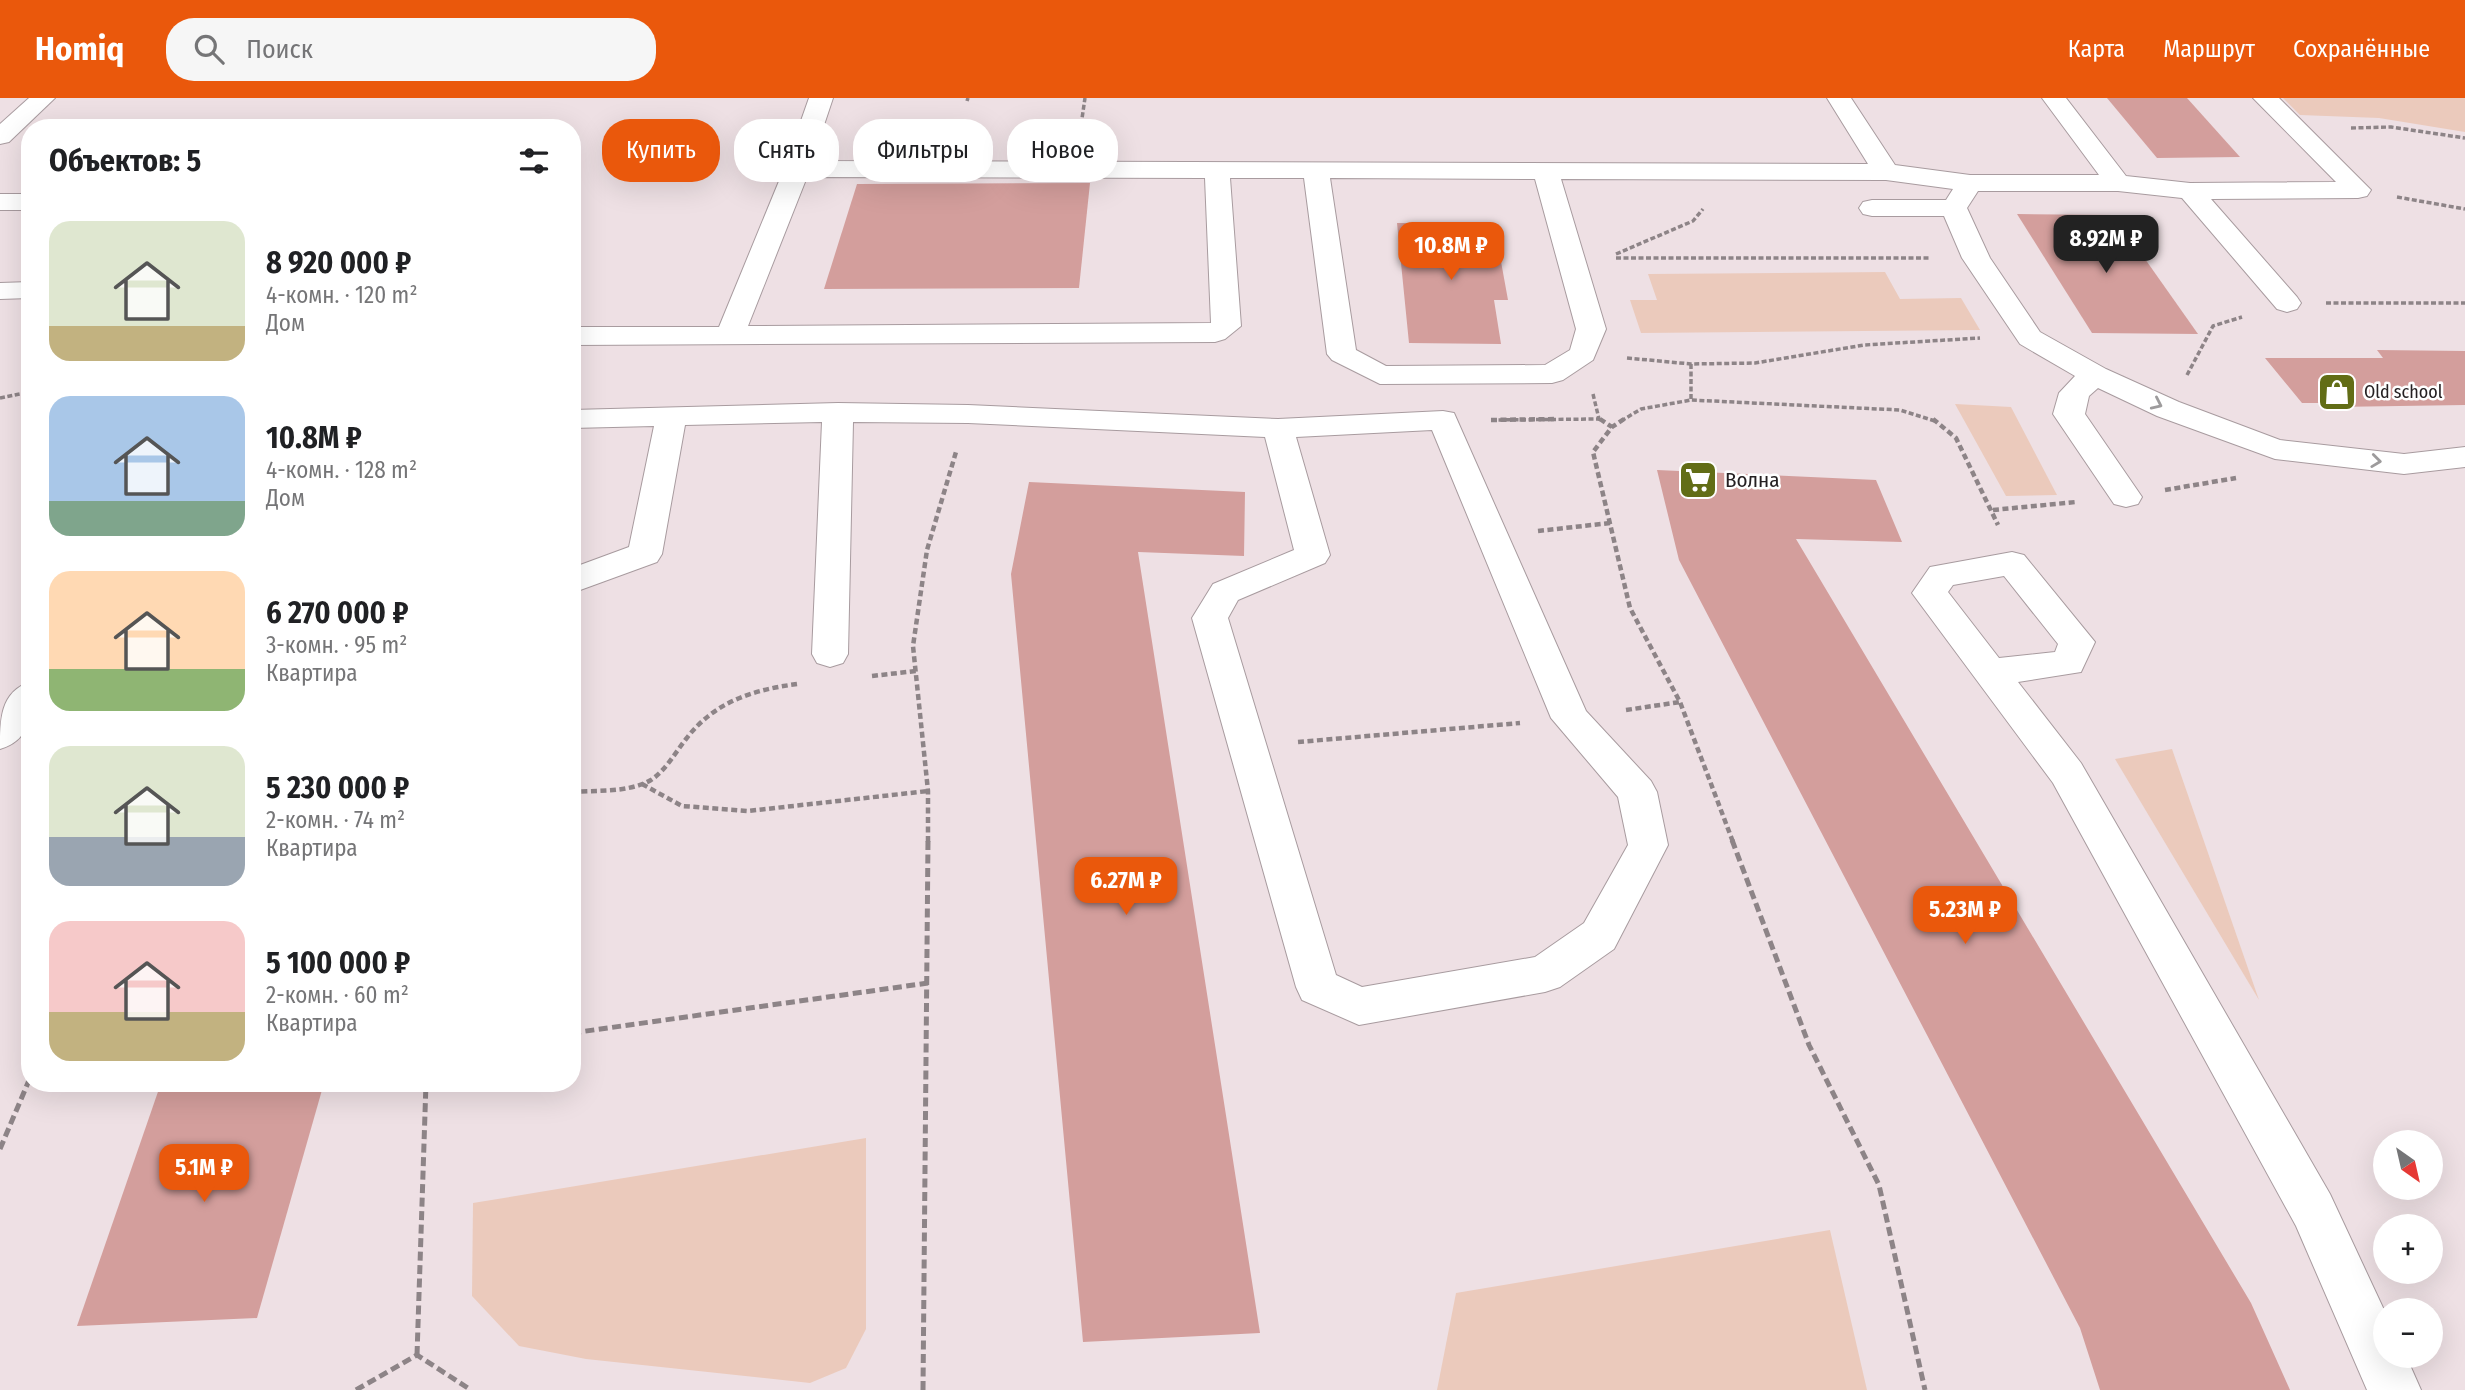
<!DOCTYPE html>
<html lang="ru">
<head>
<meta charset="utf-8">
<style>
	:root { --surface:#fff; --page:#f6f6f6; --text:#202124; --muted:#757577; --accent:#ea580c }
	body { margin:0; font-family:"Fira Sans Condensed",sans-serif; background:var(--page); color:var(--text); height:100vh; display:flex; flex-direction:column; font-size:26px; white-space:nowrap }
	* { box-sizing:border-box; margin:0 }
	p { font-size:23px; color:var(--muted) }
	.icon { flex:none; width:38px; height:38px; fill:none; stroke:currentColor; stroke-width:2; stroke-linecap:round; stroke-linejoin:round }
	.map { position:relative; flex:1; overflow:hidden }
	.details { position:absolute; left:21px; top:21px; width:560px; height:973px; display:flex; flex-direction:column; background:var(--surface); border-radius:28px; box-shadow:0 7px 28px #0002 }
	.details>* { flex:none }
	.top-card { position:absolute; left:602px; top:21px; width:665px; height:63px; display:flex; gap:14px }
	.needle { width:46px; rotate:146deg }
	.buttons { position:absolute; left:2373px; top:1032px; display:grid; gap:14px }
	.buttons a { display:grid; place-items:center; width:70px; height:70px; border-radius:50%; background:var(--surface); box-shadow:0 7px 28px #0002; font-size:35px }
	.price { position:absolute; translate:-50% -60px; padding:0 16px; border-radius:14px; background:var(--accent); color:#fff; font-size:23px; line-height:46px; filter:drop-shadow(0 2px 4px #0008) }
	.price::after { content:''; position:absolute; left:50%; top:42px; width:21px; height:16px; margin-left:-10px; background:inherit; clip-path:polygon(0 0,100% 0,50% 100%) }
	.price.current { background:#222; color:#fff }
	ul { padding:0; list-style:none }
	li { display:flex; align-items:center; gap:21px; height:175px; padding:0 28px }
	li span { display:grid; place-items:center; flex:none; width:196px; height:140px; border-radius:21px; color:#555 }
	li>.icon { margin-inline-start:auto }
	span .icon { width:84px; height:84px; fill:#fffc; stroke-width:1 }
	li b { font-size:30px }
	h2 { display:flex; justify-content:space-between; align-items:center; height:84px; padding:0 28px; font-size:30px }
	.pill { padding:0 24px; border-radius:28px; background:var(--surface); box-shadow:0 7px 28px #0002; font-size:24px; line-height:63px }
	.pill.current { background:var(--accent); color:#fff }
	header { display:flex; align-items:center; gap:42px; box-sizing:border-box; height:98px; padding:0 35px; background:var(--accent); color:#fff }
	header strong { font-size:33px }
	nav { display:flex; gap:38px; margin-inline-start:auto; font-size:24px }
	.search { width:490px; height:63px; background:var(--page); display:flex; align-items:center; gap:18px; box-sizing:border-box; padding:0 24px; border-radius:28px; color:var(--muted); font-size:26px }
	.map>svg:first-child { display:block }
	.green { fill:#ebcabc }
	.building { fill:#d39e9c }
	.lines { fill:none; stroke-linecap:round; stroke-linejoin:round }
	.minor-casing { stroke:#a89b9f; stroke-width:2 }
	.path-far2 { stroke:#8d8487; stroke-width:3.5; stroke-dasharray:5 2.5; stroke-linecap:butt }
	.path-far1 { stroke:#8d8487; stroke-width:4.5; stroke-dasharray:6 3.5; stroke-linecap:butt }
	.path { stroke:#8d8487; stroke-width:5; stroke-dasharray:9 4.5; stroke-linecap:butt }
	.minor { fill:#fff; fill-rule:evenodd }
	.oneway { stroke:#9d9b9c }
	.labels { text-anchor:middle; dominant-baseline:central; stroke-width:5; stroke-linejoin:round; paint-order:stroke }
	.far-poi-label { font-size:18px; fill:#252022; stroke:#fff; text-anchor:start }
	.poi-label { font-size:21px; fill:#252022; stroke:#fff; text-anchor:start }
</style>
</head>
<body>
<header>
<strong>Homiq</strong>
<div class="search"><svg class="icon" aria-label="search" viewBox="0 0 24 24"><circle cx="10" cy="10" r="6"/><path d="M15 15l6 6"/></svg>Поиск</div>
<nav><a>Карта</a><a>Маршрут</a><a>Сохранённые</a></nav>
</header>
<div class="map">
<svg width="2465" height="1292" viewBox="0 0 2465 1292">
	<rect width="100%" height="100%" fill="#eee0e4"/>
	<g class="green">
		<polygon points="2283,0 2465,0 2465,34 2379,20 2300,17"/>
		<polygon points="1885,174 1900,201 1961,200 1980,232 1641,235 1630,202 1657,202 1648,176"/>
		<polygon points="1955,306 2011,309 2057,397 2006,398"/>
		<polygon points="2172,651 2259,902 2115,661"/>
		<polygon points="866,1040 866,1231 846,1270 810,1285 586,1261 519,1248 472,1198 473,1105"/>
		<polygon points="1830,1132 1867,1292 1437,1292 1456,1195"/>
	</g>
	<g class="building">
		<polygon points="2107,0 2187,0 2240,59 2157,60"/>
		<polygon points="1090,85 1079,190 824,191 857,86"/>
		<polygon points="2017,116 2114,117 2198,236 2092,235"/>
		<polygon points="1397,125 1494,125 1508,202 1494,202 1501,246 1409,245"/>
		<polygon points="2377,252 2465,253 2465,307 2334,309 2331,305 2302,305 2265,260 2383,260"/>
		<polygon points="1657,372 1876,382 1902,444 1796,441 2251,1205 2290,1292 2100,1292 2080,1230 1679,462"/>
		<polygon points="1029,384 1245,394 1244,458 1138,454 1260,1235 1083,1244 1011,476"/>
		<polygon points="161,985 324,985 257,1220 77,1228"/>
	</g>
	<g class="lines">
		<defs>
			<g id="minor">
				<polygon points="29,0 55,0 9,44 0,46 0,26"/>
				<path d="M 809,0 L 833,0 L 812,63 L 1868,66 L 1827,0 L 1851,0 L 1895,67 L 1970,77 L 2099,77 L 2042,0 L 2066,0 L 2126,78 L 2190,85 L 2336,84 L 2253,0 L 2279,0 L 2371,92 L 2367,98 L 2358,100 L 2211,101 L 2297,199 L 2301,205 L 2297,211 L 2287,214 L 2277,211 L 2182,100 L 2118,93 L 1978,93 L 1967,110 L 1990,160 L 2040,234 L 2106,271 L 2179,304 L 2280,342 L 2404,356 L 2465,349 L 2465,369 L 2404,376 L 2275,361 L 2157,318 L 2098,290 L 2089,298 L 2085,316 L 2142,399 L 2138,406 L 2126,409 L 2114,406 L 2053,316 L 2059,295 L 2075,278 L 2020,246 L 1962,160 L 1944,118 L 1872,118 L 1863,116 L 1859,110 L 1863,104 L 1872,102 L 1946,102 L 1953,91 L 1886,82 L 1561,81 L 1606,231 L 1593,262 L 1563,282 L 1552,285 L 1380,286 L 1332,262 L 1327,256 L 1304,80 L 1230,80 L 1241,228 L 1225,241 L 1215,244 L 572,247 L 572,229 L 719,229 L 784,71 ZM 807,79 L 1205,80 L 1211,225 L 748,228 ZM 1330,80 L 1535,81 L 1576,231 L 1570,252 L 1545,267 L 1386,268 L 1356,252 Z"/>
				<rect x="0" y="96" width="30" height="16"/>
				<polygon points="30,184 30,200 0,201 0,185"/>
				<path d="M 838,305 L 968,307 L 1278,321 L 1443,313 L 1454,315 L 1586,613 L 1651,683 L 1657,694 L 1668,747 L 1614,851 L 1560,889 L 1545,894 L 1359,927 L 1302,902 L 1296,889 L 1192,520 L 1213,486 L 1294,452 L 1265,339 L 968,325 L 853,324 L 848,556 L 843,565 L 830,569 L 817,565 L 812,556 L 822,324 L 685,327 L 662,456 L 657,464 L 572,495 L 572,470 L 629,449 L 654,328 L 572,330 L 572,312 ZM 1432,332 L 1551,620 L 1618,699 L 1628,747 L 1584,825 L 1535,859 L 1362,889 L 1336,877 L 1228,520 L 1238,502 L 1325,465 L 1330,457 L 1296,339 Z"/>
				<path d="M 2012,454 L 2024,457 L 2095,544 L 2081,574 L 2018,584 L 2081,665 L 2330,1096 L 2385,1214 L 2385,1258 L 2406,1258 L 2421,1292 L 2367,1292 L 2296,1128 L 2053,685 L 1912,495 L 1930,469 ZM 2004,478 L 2058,546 L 2055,554 L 1999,560 L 1948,494 L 1953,487 Z"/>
				<path d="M 30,584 C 30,613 34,641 0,651 C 0,622 0,594 30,584 Z"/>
			</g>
		</defs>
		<use href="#minor" class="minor-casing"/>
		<g class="path-far2">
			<polyline points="967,3 968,0"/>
			<polyline points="2351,30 2391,29 2465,40"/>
			<polyline points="1080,34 1085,0"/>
			<polyline points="2397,99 2465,111"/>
			<polyline points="1616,156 1693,123 1703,111"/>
			<polyline points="1616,160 1929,160"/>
			<polyline points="2326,205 2465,205"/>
			<polyline points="1627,260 1691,266 1755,265 1864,247 1980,240"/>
			<polyline points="1691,266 1691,302"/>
			<polyline points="2187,277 2213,228 2242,219"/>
			<polyline points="1593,296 1599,321 1602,323"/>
			<polyline points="0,300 30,294"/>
			<polyline points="1491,322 1599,321"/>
			<polyline points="1621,323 1641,311 1691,302 1900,312 1935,323"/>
		</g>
		<g class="path-far1">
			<polyline points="1600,321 1612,329"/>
			<polyline points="1624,321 1612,329 1593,354 1630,510 1680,604 1733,744"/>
			<polyline points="1933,321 1956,340 1998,427"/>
			<polyline points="1491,322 1557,321"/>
			<polyline points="2165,392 2236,380"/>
			<polyline points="1993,412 2076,404"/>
			<polyline points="1538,433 1610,425"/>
			<polyline points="872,578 916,573"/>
			<polyline points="1626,612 1680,604"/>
			<polyline points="1298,644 1520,625"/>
			<polyline points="642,686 682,708 748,713 928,693"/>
			<path d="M 572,694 C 597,692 628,695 651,682 C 666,672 675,655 686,641 C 714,604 752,592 797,586"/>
			<polyline points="928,744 928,693 913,548 927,452 956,354"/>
		</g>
		<g class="path">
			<polyline points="1732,742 1809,947 1879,1087 1925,1292"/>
			<polyline points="572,935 928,885"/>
			<polyline points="0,1051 30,980"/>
			<polyline points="417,1257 426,985"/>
			<polyline points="356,1292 417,1257 471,1292"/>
			<polyline points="923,1292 928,742"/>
		</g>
		<use href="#minor" class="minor"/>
	</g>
	<defs><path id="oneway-chevron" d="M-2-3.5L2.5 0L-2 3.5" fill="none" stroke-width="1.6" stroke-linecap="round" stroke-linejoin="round" transform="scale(1.75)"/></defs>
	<g class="oneway">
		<use href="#oneway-chevron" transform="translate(2157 306) rotate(25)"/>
		<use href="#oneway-chevron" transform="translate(2376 363) rotate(7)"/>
	</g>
	<defs>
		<symbol id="shop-square" viewBox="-11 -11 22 22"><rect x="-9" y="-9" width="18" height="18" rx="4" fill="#626d16" stroke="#fff"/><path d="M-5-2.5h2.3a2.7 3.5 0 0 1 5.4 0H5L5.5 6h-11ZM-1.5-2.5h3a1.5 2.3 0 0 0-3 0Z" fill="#fff"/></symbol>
		<symbol id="supermarket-square" viewBox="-11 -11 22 22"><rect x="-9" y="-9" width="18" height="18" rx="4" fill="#626d16" stroke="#fff"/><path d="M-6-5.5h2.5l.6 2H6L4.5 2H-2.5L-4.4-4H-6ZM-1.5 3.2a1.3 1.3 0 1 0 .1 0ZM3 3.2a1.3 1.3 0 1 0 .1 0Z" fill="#fff"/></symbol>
	</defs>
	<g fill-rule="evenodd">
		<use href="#shop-square" x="2315" y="272" width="44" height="44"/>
		<use href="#supermarket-square" x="1676" y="360" width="44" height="44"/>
	</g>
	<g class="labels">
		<g class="far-poi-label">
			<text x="2364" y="294">Old school</text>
		</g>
		<g class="poi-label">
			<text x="1725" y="382">Волна</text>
		</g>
	</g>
</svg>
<div class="buttons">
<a><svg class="needle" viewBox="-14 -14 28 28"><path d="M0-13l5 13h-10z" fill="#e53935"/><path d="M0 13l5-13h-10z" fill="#757577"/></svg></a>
<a>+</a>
<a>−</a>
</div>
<b class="price current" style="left:2106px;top:177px">8.92M ₽</b>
<b class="price" style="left:1451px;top:184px">10.8M ₽</b>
<b class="price" style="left:1126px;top:819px">6.27M ₽</b>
<b class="price" style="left:1965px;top:848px">5.23M ₽</b>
<b class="price" style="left:204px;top:1106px">5.1M ₽</b>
<div class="top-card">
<a class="pill current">Купить</a>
<a class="pill">Снять</a>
<a class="pill">Фильтры</a>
<a class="pill">Новое</a>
</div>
<section class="details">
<h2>Объектов: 5<svg class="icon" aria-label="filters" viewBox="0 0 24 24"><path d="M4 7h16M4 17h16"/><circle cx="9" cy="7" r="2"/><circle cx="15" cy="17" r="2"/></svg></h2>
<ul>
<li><span style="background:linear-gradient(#dfe7d0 75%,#c2b280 0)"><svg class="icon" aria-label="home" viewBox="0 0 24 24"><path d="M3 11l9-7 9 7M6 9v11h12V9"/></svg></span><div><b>8 920 000 ₽</b><p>4-комн. · 120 m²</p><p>Дом</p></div></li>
<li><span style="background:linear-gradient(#a9c7e8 75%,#7fa58c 0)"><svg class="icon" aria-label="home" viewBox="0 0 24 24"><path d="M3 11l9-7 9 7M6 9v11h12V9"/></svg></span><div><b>10.8M ₽</b><p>4-комн. · 128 m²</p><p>Дом</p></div></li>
<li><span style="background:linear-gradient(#ffd9b3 70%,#8fb573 0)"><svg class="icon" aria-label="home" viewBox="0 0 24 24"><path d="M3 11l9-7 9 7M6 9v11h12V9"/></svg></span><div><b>6 270 000 ₽</b><p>3-комн. · 95 m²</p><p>Квартира</p></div></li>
<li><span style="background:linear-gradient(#dfe7d0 65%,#9aa5b1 0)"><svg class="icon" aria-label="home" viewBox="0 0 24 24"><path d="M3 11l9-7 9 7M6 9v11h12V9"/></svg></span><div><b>5 230 000 ₽</b><p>2-комн. · 74 m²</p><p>Квартира</p></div></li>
<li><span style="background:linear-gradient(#f6c9c9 65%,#c2b280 0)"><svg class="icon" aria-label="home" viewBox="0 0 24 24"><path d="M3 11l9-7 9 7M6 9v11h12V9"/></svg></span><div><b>5 100 000 ₽</b><p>2-комн. · 60 m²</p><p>Квартира</p></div></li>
</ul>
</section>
</div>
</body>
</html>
